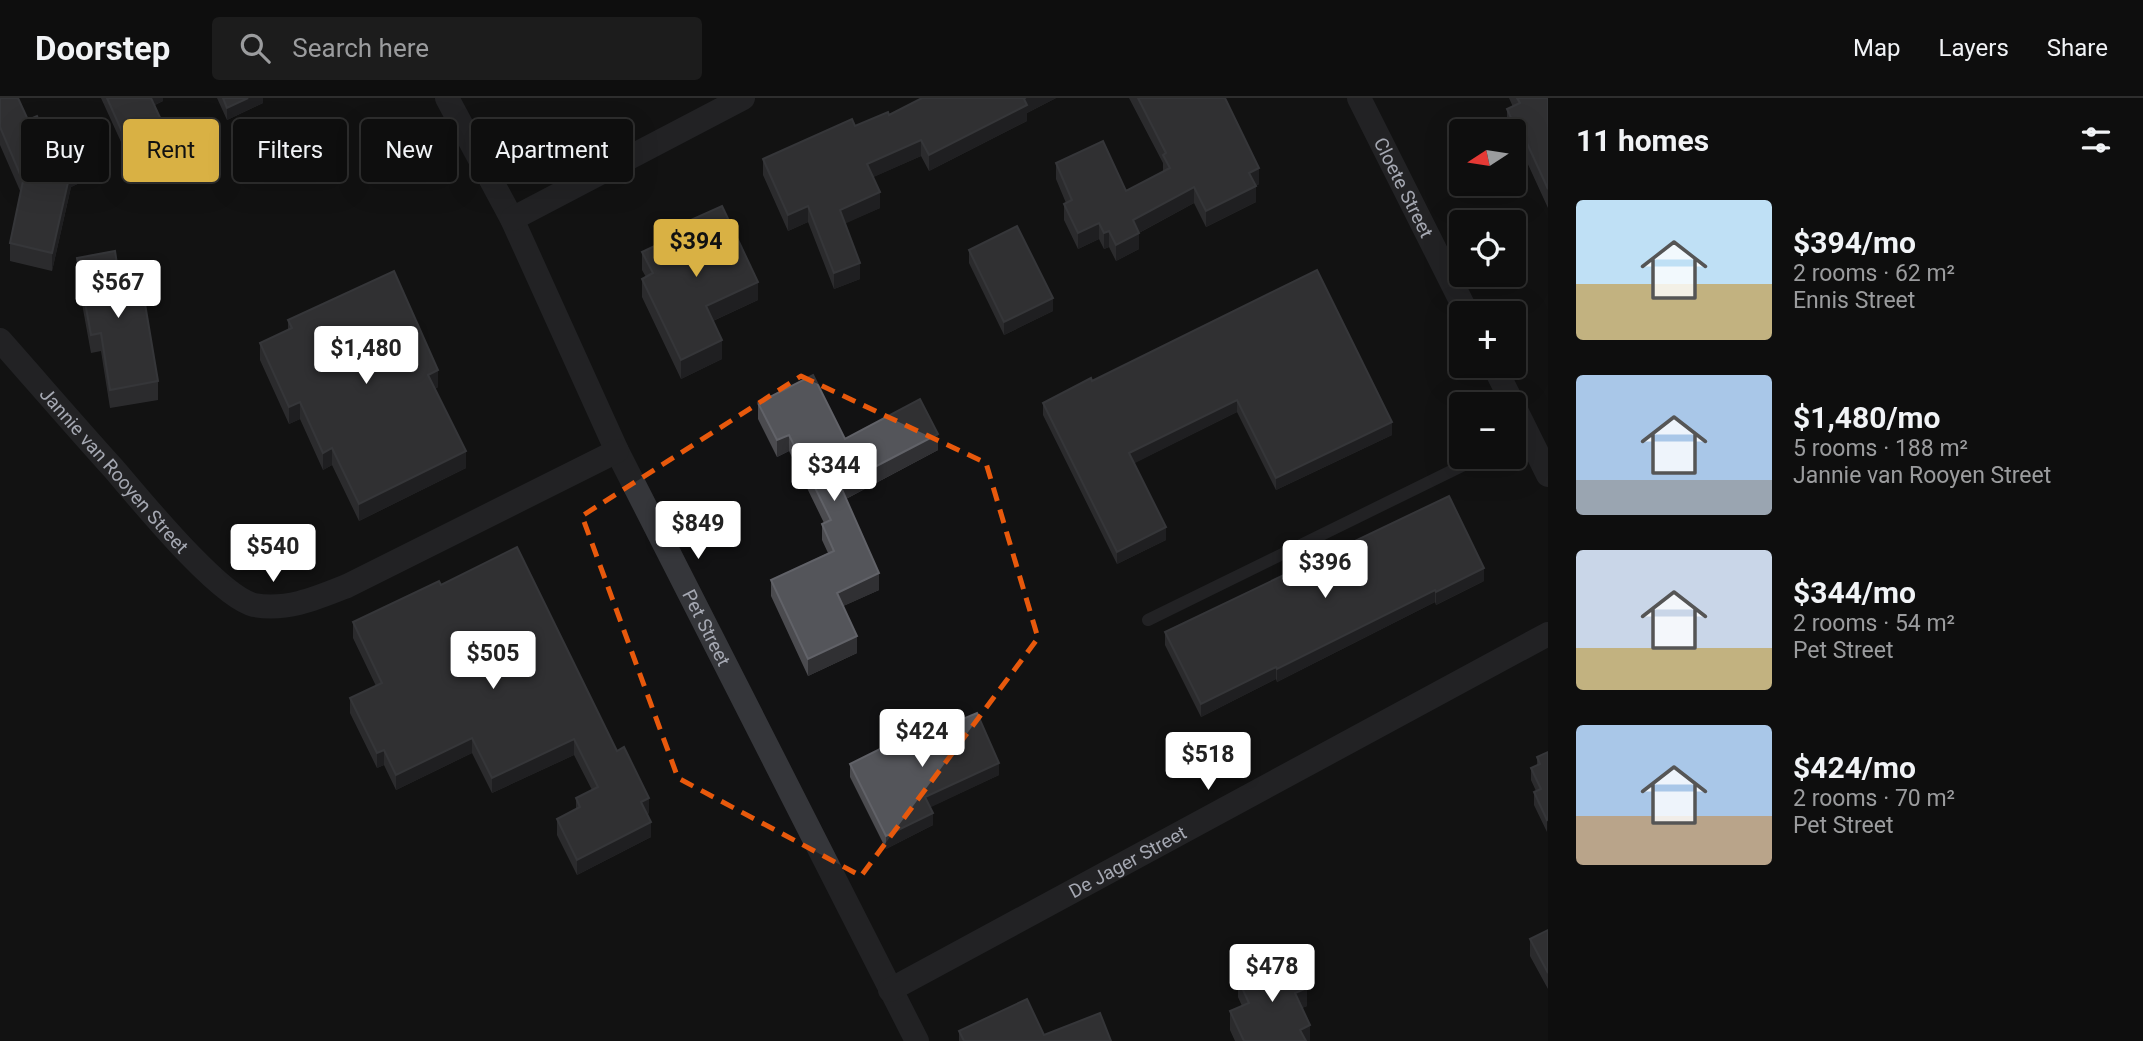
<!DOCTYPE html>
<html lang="en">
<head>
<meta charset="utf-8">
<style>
	:root { --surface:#0e0e0e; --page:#1c1c1c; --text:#f1f3f6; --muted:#9b9c9e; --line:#2e2e2e; --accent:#d9b144 }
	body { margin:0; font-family:Roboto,sans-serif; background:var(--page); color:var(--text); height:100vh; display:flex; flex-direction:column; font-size:26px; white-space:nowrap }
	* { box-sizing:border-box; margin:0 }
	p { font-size:23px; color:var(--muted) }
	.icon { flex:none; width:38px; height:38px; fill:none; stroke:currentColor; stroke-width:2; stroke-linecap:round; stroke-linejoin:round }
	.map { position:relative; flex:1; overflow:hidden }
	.details { display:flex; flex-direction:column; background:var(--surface); width:595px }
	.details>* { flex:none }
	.banner { position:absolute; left:21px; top:21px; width:665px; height:63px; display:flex; gap:14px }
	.needle { width:46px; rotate:258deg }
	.buttons { position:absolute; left:1449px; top:21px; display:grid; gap:14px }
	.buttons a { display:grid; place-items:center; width:77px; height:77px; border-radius:7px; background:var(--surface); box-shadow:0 7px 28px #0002,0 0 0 2px var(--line); font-size:35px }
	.price { position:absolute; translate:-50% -60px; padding:0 16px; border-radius:7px; background:#fff; color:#222; font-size:23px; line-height:46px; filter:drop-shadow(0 2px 4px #0008) }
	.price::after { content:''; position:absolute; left:50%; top:42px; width:21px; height:16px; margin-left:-10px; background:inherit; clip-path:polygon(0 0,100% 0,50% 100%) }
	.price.active { background:var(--accent); color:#111 }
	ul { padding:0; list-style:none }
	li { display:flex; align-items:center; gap:21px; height:175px; padding:0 28px }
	li span { display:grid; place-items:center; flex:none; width:196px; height:140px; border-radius:7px; color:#555 }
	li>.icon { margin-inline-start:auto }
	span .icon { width:84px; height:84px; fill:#fffc; stroke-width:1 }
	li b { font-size:30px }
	h2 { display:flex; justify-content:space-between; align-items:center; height:84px; padding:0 28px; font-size:30px }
	.pill { padding:0 24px; border-radius:7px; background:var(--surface); box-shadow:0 7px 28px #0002,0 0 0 2px var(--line); font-size:24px; line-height:63px }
	.pill.active { background:var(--accent); color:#111 }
	header { display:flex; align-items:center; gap:42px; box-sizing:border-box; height:98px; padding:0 35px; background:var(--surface); border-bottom:2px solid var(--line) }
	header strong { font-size:33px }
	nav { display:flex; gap:38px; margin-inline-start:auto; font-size:24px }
	.search { width:490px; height:63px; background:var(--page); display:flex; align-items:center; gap:18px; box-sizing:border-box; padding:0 24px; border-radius:7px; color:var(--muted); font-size:26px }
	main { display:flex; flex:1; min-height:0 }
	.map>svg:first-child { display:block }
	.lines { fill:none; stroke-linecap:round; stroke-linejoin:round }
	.service { stroke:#35363a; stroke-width:12 }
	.minor { stroke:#35363a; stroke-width:24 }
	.wall { fill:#4b4b4f }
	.shaded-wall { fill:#303033 }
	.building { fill:#54555a; stroke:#616268; stroke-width:2 }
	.marked { fill:none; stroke:#e8590c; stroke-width:5; stroke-dasharray:14 9; stroke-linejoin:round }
	.labels { text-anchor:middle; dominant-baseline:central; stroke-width:5; stroke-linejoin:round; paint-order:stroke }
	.street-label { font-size:19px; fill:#a5a8b2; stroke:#0d0d0e }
</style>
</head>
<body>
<header>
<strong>Doorstep</strong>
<div class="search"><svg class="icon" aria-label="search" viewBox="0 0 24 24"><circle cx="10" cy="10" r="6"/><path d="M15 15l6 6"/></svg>Search here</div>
<nav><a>Map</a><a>Layers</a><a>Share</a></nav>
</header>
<main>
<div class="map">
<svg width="1548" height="943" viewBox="0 0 1548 943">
	<rect width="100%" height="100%" fill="#121213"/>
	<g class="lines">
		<polyline class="service" points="1148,522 1480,359"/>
		<g class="minor">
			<path id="s1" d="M 447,0 L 512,121 L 617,353 L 917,943"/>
			<path id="s2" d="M 1359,0 L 1467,215"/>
			<polyline points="512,121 743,0"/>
			<path id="s3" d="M 0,242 C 38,285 75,328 113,370 C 139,400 219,499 254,507 C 287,513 317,500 347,488 L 617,353"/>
			<polyline points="1494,268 1513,306"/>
			<polyline points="1514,308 1548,377"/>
			<path id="s4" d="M 890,892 L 1548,536"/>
		</g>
	</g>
	<g class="wall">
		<polygon points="0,0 28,22 51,53 86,82 71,89 52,173 10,163 10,145 21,95 0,47"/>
		<polygon points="101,0 163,0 163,3 155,7 169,51 132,68"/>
		<polygon points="217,0 263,0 263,5 227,22"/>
		<polygon points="922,0 1056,0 1027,15 1027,23 929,73 921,58 873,79 880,110 845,125 860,181 834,191 808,124 788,133 763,77 763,61 889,17"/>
		<polygon points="1129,0 1225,0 1259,86 1256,88 1256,104 1206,129 1194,105 1139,135 1139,151 1116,163 1109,149 1104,151 1099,141 1078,151 1064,122 1064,106 1066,105 1056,81 1056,65 1126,93 1163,74 1163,65"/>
		<polygon points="1509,0 1548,0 1548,110 1526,62 1522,63 1514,44 1514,33 1509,33 1507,30 1507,11 1513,9"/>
		<polygon points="691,122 758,202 713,223 722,261 681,281 642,199 642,181 646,179 642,172 642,154 691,131"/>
		<polygon points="969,152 1053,213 1004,237 969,165"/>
		<polygon points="77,160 119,179 158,283 158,302 110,310 101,253 91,255 77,178"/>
		<polygon points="1317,172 1392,337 1276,392 1237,314 1134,365 1166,442 1117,466 1043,317 1043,305 1092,283"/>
		<polygon points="288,222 438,289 435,291 466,370 359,423 332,367 323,372 300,321 289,326 260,262 260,245 288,232"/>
		<polygon points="758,305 845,341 938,352 846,401 879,492 843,508 857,555 808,578 771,498 771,482 828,455 822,442 822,426 824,425 789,353 777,359 758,321"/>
		<polygon points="1484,483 1436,507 1435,504 1277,584 1276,581 1201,619 1165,547 1165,534"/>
		<polygon points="441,487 617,653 649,715 647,716 651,739 577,777 557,737 557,721 576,711 576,700 592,692 574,657 492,695 472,655 396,692 384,667 377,670 350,615 350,600 376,588 353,540 353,524"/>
		<polygon points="958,623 999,677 930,709 933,727 886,751 850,679 850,666"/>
		<polygon points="1548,654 1547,734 1534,707 1534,694 1536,693 1531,682 1531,670 1537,667 1537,659"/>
		<polygon points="1548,832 1548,891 1530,858 1530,841"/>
		<polygon points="1238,881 1307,908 1302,910 1310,943 1235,943 1230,932 1230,913 1242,908 1238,899"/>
		<polygon points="959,933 1044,937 1111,943 959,943"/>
	</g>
	<g class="shaded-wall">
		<polygon points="150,0 163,0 163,3 150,9"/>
		<polygon points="248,0 263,0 263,5 227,22 227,10"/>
		<polygon points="1025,0 1056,0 1027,15 1027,23 929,73 929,57"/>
		<polygon points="169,39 169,51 132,68 132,56"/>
		<polygon points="921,42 921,58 867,82 867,66"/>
		<polygon points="1526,43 1526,62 1522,63 1522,44"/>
		<polygon points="86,64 86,82 71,89 52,173 52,155 71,71"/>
		<polygon points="1259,70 1259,86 1249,91 1249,75"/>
		<polygon points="1256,88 1256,104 1206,129 1206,113"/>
		<polygon points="1194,89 1194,105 1133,138 1133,122"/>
		<polygon points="880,94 880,110 840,128 840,112"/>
		<polygon points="808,108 808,124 788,133 788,117"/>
		<polygon points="1099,125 1099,141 1078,151 1078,135"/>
		<polygon points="1109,133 1109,149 1104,151 1104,135"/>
		<polygon points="1139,135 1139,151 1116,163 1116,147"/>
		<polygon points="860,165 860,181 834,191 834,175"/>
		<polygon points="758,184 758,202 706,226 706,208"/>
		<polygon points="1053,200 1053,213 1004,237 1004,224"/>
		<polygon points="722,242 722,261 681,281 681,262"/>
		<polygon points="438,272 438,289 428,294 428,277"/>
		<polygon points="1237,302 1237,314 1129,368 1129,355"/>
		<polygon points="300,304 300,321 289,326 289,309"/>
		<polygon points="1392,324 1392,337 1276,392 1276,380"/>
		<polygon points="938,336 938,352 840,404 840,387"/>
		<polygon points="789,337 789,353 777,359 777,342"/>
		<polygon points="332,350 332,367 323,372 323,355"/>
		<polygon points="466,353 466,370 359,423 359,406"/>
		<polygon points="1166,429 1166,442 1117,466 1117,454"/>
		<polygon points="1484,470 1484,483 1436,507 1436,494"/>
		<polygon points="879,475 879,492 837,511 837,495"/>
		<polygon points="1435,492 1435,504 1277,584 1277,571"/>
		<polygon points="857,538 857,555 808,578 808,561"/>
		<polygon points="1276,569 1276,581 1201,619 1201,606"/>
		<polygon points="472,640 472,655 396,692 396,677"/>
		<polygon points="574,641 574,657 492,695 492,680"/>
		<polygon points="384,652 384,667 377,670 377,655"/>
		<polygon points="999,665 999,677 925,712 925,699"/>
		<polygon points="649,700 649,715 641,719 641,704"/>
		<polygon points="933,715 933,727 886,751 886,738"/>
		<polygon points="651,724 651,739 577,777 577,762"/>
		<polygon points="1307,890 1307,908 1295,913 1295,895"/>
		<polygon points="1310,927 1310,943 1300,943 1300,932"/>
	</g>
	<g class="building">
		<polygon points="0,0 18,0 28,22 37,18 51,53 77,42 86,64 71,71 52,155 10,145 23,83 0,29"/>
		<polygon points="107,0 151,0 169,39 132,56"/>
		<polygon points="223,0 248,0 227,10"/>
		<polygon points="922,0 1025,0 1024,1 1027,7 929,57 921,42 867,66 880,94 840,112 860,165 834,175 808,108 788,117 763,61 852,21 855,28 888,14 889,17"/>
		<polygon points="1138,0 1225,0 1259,70 1249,75 1256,88 1206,113 1194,89 1133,122 1139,135 1116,147 1109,133 1104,135 1099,125 1078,135 1064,106 1072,102 1056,65 1103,43 1126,93 1170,70 1163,57 1166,55"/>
		<polygon points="1517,0 1548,0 1548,91 1526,43 1522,44 1507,11 1520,5"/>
		<polygon points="722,108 758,184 706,208 722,242 681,262 642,181 653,175 642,154 695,129 691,122"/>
		<polygon points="1017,128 1053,200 1004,224 969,152"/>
		<polygon points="115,153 119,179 140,176 158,283 110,292 101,235 91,237 77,160"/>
		<polygon points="1317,172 1392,324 1276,380 1237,302 1129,355 1166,429 1117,454 1043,305 1091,280 1092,283"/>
		<polygon points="394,173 438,272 428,277 466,353 359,406 332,350 323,355 300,304 289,309 260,245 292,230 288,222"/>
		<polygon points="813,277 845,341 920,301 938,336 840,387 879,475 837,495 857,538 808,561 771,482 834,453 822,426 831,422 789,337 777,342 758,305"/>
		<polygon points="1449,398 1484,470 1436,494 1435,492 1277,571 1276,569 1201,606 1165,534"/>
		<polygon points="517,449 617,653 624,649 649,700 641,704 651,724 577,762 557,721 580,709 576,700 598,689 574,641 492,680 472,640 396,677 384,652 377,655 350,600 382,585 353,524 439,483 441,487"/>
		<polygon points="954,614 958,623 977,615 999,665 925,699 933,715 886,738 850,666"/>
		<polygon points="1548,654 1548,721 1547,722 1534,694 1541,691 1531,670 1540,666 1537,659"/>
		<polygon points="1548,832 1548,875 1530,841"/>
		<polygon points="1291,856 1307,890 1295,895 1310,927 1300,932 1306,943 1244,943 1230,913 1249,905 1238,881"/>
		<polygon points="1027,901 1044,937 1100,915 1111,943 964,943 959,933"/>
	</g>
	<path d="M0 0H1548V943H0ZM 801,278 L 986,365 L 1038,540 L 861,778 L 678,680 L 582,418 Z" fill="#121213" fill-opacity=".55" fill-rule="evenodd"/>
	<path class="marked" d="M 801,278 L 986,365 L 1038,540 L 861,778 L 678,680 L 582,418 Z"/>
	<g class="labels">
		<g class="street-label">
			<text stroke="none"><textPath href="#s2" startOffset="100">Cloete Street</textPath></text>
			<text stroke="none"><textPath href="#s3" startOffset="173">Jannie van Rooyen Street</textPath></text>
			<text stroke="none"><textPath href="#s1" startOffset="590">Pet Street</textPath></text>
			<text stroke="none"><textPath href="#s4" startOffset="270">De Jager Street</textPath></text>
		</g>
	</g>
</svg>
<div class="buttons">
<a><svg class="needle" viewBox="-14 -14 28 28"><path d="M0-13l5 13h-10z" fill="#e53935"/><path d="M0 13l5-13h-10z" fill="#9b9c9e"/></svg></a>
<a><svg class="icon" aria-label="locate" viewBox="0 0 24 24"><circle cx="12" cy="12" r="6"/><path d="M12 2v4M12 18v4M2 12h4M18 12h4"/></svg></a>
<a>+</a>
<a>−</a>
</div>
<b class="price active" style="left:696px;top:181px">$394</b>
<b class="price" style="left:118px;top:222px">$567</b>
<b class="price" style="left:366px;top:288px">$1,480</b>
<b class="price" style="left:834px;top:405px">$344</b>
<b class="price" style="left:698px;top:463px">$849</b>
<b class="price" style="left:273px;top:486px">$540</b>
<b class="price" style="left:1325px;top:502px">$396</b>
<b class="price" style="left:493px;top:593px">$505</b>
<b class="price" style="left:922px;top:671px">$424</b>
<b class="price" style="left:1208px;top:694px">$518</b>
<b class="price" style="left:1272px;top:906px">$478</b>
<div class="banner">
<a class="pill">Buy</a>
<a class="pill active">Rent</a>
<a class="pill">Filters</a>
<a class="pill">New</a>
<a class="pill">Apartment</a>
</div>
</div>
<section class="details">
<h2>11 homes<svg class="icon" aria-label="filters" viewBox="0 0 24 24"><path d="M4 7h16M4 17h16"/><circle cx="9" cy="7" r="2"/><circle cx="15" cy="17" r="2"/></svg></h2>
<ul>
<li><span style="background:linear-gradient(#bfe0f5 60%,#c2b280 0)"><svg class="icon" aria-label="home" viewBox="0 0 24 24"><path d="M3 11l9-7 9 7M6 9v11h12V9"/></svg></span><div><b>$394/mo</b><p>2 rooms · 62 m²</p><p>Ennis Street</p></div></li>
<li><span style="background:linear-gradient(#a9c7e8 75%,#9aa5b1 0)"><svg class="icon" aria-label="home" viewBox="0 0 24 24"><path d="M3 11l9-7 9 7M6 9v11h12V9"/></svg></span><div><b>$1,480/mo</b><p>5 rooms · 188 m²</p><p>Jannie van Rooyen Street</p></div></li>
<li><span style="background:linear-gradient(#c9d6e8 70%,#c2b280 0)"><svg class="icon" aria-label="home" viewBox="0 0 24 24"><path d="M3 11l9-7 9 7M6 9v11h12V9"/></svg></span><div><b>$344/mo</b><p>2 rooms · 54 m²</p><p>Pet Street</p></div></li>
<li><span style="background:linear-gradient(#a9c7e8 65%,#b9a48a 0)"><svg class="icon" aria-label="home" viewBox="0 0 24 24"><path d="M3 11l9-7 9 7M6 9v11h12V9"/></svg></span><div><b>$424/mo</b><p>2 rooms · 70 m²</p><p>Pet Street</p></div></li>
</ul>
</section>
</main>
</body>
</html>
